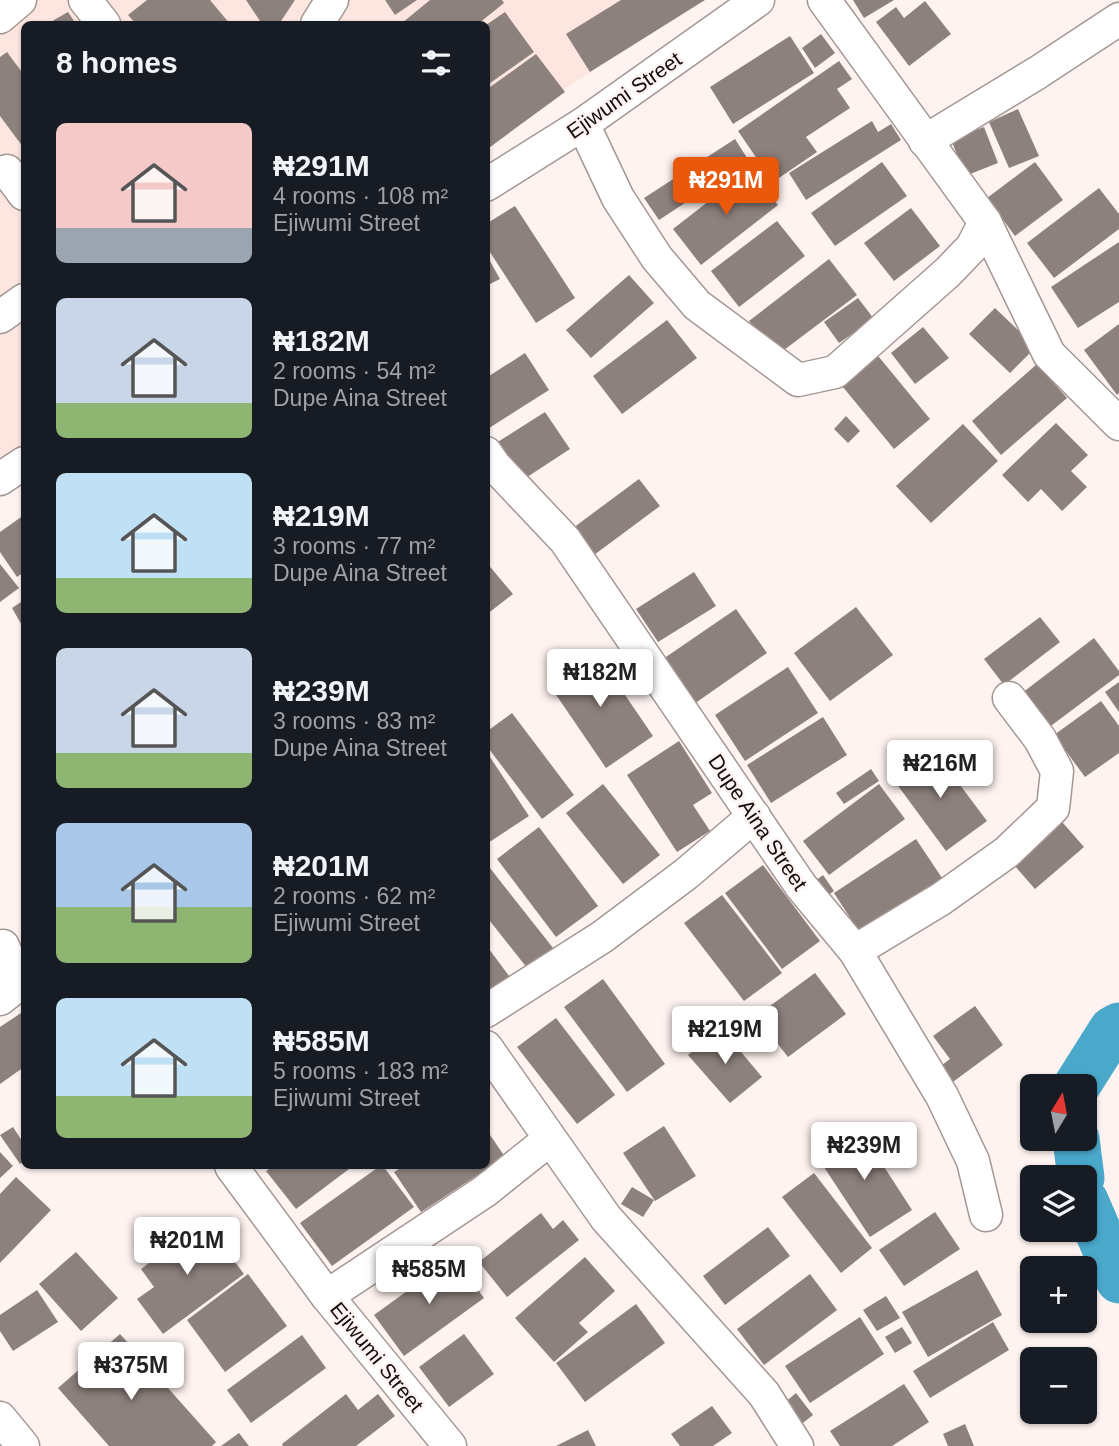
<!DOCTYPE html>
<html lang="en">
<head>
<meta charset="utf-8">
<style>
	:root { --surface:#171b24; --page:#20242c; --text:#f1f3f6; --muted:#9ea1a6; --accent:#ea580c }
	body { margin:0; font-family:Helvetica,sans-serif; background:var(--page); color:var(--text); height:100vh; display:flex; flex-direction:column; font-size:26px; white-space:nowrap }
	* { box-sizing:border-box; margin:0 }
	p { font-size:23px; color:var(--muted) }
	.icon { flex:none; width:38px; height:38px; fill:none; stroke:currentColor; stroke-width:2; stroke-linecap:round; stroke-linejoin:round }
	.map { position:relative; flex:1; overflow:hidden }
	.side { position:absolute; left:21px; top:21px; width:469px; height:1148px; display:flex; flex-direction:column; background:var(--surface); border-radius:10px; box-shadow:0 2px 5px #0004 }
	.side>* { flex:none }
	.needle { width:46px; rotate:10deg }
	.fabs { position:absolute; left:1020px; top:1074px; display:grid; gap:14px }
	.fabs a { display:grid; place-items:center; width:77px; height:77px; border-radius:10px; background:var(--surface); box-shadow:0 2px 5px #0004; font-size:35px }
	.price { position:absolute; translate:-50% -60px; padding:0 16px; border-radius:7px; background:#fff; color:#222; font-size:23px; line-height:46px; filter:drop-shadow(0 2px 4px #0008) }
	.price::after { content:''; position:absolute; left:50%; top:42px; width:21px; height:16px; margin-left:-10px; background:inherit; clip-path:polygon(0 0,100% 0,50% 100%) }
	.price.selected { background:var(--accent); color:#fff }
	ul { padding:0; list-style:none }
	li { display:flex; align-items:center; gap:21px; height:175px; padding:0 35px }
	li span { display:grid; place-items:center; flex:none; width:196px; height:140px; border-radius:10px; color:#555 }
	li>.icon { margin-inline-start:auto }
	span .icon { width:84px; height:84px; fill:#fffc; stroke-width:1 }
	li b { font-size:30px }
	h2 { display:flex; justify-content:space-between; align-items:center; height:84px; padding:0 35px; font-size:30px }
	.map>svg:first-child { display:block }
	.built { fill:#fce6df }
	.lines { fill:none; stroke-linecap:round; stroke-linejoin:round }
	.river { stroke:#4aa8cb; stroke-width:47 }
	.building { fill:#8d817d }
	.minor-casing { stroke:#a49793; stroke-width:35 }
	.minor { stroke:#fff; stroke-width:32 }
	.labels { text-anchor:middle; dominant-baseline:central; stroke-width:5; stroke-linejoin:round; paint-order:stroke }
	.street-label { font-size:21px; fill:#120d0c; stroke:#fef3f0 }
</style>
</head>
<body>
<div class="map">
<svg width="1119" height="1446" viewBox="0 0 1119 1446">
	<rect width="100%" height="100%" fill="#fef3f0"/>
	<polygon class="built" points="0,0 698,0 487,141 486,24 24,24 24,449 0,465"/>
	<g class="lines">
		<g class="river">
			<polyline points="1076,1087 1112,1030 1119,1026"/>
			<polyline points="1076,1139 1081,1178"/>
			<polyline points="1085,1201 1119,1280"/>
		</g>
	</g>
	<g class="building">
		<polygon points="147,0 210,0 230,24 136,24 128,15"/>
		<polygon points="246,0 295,0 279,24 262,24"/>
		<polygon points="385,0 417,0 395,15"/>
		<polygon points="430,0 502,0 504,3 478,24 403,24 402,23"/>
		<polygon points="621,0 705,0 590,72 566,34"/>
		<polygon points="853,0 894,0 864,18"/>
		<polygon points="925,1 951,34 909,66 876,22 896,7 904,18"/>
		<polygon points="68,12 76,24 47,24"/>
		<polygon points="505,12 534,52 486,86 486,25"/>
		<polygon points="821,34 835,53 815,68 802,48"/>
		<polygon points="790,36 814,73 733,124 710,87"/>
		<polygon points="7,52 24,75 24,145 23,147 0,116 0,57"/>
		<polygon points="536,54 565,92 486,150 486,90"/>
		<polygon points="839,61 852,79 837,89 850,108 806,137 817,152 773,182 738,131"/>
		<polygon points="1018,109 1039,156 1009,168 989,122"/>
		<polygon points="872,121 878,132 891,124 901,140 806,200 789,173"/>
		<polygon points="984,127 998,163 965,176 951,139"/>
		<polygon points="735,139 749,161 659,220 644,198"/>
		<polygon points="882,162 907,196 835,246 811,213"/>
		<polygon points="1035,162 1063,200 1015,236 987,198"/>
		<polygon points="750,169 778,205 701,265 673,229"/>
		<polygon points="1099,188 1119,214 1119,229 1054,278 1027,243"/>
		<polygon points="515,206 575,298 536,323 486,246 486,224"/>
		<polygon points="911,208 940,246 894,281 864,243"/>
		<polygon points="777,221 805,256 739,307 711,271"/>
		<polygon points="1119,242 1119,302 1078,328 1051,287"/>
		<polygon points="486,254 500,279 486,286"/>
		<polygon points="829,259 857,295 776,356 749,321"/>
		<polygon points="629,275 654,303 591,358 566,330"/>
		<polygon points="858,298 874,319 839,343 824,322"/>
		<polygon points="995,308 1036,347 1010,373 969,334"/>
		<polygon points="667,320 697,358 622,414 593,376"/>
		<polygon points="1119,324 1119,393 1117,395 1084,350"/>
		<polygon points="923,327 949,358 915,384 891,353"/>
		<polygon points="874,351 930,419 894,449 838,381"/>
		<polygon points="525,353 549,390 486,430 486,378"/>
		<polygon points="1037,364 1067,398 1001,455 972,421"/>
		<polygon points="545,412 570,449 521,481 496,443"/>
		<polygon points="846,416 860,431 848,443 834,429"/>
		<polygon points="1056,423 1088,455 1071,471 1087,487 1062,511 1041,489 1028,502 1002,475"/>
		<polygon points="963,424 998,461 931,523 896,486"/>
		<polygon points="639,479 660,506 594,555 573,528"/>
		<polygon points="24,515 24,572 17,577 0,552 0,532"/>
		<polygon points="486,562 513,594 486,615"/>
		<polygon points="0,564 19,588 0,602"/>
		<polygon points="694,572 716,606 658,642 636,609"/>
		<polygon points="24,600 24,629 12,608"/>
		<polygon points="856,607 893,655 830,701 794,653"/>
		<polygon points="736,609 767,653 694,704 663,659"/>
		<polygon points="1040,617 1060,642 1004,685 984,659"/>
		<polygon points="1094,638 1119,671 1119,675 1048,728 1022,693"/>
		<polygon points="595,651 653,736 606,768 548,683"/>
		<polygon points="788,667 818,713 745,761 715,715"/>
		<polygon points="1119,682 1119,712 1105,692"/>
		<polygon points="1101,701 1119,726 1119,753 1085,777 1054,735"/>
		<polygon points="512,713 574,795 542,819 486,745 486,732"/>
		<polygon points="823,717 847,755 771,803 747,765"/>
		<polygon points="679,741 712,793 693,805 710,831 677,852 627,775"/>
		<polygon points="933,749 987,821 946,851 893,779"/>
		<polygon points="486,751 529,816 488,843 486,841"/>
		<polygon points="871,769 879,781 844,804 836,793"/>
		<polygon points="603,784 660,855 623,884 566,813"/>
		<polygon points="879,784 905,819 829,875 803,841"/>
		<polygon points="1056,815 1084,847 1035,889 1007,857"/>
		<polygon points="539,827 598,906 556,937 497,859"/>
		<polygon points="916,839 942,878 860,933 834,893"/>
		<polygon points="486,863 557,953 531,973 486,916"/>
		<polygon points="763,865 820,941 782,969 725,893"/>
		<polygon points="823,875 834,891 817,903 806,888"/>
		<polygon points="722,895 782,973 744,1001 684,923"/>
		<polygon points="486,945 512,980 486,998"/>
		<polygon points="815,973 846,1014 788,1057 756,1016"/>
		<polygon points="603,979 665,1064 627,1092 564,1007"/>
		<polygon points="975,1006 1003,1045 946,1087 934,1071 950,1059 933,1036"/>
		<polygon points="24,1011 24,1067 0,1084 0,1027"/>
		<polygon points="737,1015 749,1033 737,1040 726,1023"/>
		<polygon points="556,1018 615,1095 577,1124 517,1047"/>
		<polygon points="721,1028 762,1077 730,1103 688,1055"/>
		<polygon points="664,1126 696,1176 655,1201 623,1153"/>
		<polygon points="13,1127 24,1144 24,1161 20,1164 0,1135"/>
		<polygon points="859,1128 912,1210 870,1237 816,1155"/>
		<polygon points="486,1129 505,1157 421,1212 394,1172 404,1166 486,1166"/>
		<polygon points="0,1152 13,1166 0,1178"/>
		<polygon points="274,1166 353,1166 296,1209 266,1171"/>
		<polygon points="380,1166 383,1166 414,1207 332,1266 300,1223"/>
		<polygon points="814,1173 872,1248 841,1273 782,1197"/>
		<polygon points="16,1177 51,1210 0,1263 0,1194"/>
		<polygon points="632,1187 654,1200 643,1217 621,1204"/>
		<polygon points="935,1212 960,1249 904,1286 879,1250"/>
		<polygon points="541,1213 553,1229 563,1220 579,1240 507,1297 479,1262"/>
		<polygon points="205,1222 244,1274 163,1334 137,1299 154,1287 141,1269"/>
		<polygon points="768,1227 790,1256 725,1305 703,1276"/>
		<polygon points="76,1252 118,1298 81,1331 39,1284"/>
		<polygon points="454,1257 484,1298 404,1356 374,1315"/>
		<polygon points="585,1257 615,1291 579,1323 588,1332 554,1362 515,1318"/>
		<polygon points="977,1270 1002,1315 928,1357 902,1312"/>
		<polygon points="248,1274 287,1326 225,1372 187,1320"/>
		<polygon points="810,1274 837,1310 764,1365 737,1329"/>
		<polygon points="37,1290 58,1322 13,1351 0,1331 0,1315"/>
		<polygon points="886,1296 900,1318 877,1331 863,1310"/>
		<polygon points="636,1304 665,1343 585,1402 556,1363"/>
		<polygon points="860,1317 884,1354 810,1403 785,1366"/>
		<polygon points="993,1322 1009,1350 930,1398 913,1371"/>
		<polygon points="902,1327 912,1343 895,1353 885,1337"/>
		<polygon points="120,1334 216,1442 212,1446 109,1446 58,1388"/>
		<polygon points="464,1334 494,1374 449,1407 419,1367"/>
		<polygon points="302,1335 326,1368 251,1423 227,1390"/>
		<polygon points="904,1384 929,1422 892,1446 840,1446 830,1431"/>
		<polygon points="796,1393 813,1415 799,1426 782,1405"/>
		<polygon points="346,1394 358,1410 378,1394 395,1416 356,1446 283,1446 282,1444"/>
		<polygon points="712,1406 732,1433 713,1446 680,1446 671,1434"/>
		<polygon points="965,1424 974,1446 948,1446 943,1434"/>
		<polygon points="588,1430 596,1446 556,1446"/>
		<polygon points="239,1433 249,1446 221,1446"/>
	</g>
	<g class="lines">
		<defs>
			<g id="minor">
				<polyline points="85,0 104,24"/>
				<polyline points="824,0 985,222 1049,354 1119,424"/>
				<polyline points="0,17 20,0"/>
				<polyline points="317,24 332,0"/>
				<polyline points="583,124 618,198 657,258 697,305 798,380 835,372 948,272 972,247 985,222"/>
				<polyline points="925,141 1037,73 1119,19"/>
				<polyline points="7,171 24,194"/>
				<polyline points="486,185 583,124 758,0"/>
				<polyline points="0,317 24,300"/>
				<polyline points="486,453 495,466 565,540 801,886 855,951 942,1096 973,1161 986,1215"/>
				<polyline points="0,479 24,463"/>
				<polyline points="855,951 941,899 1007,852 1053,808 1057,771 1040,739 1009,698"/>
				<polyline points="0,999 19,984 3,946"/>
				<polyline points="486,1011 602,937 686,874 754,816"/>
				<polyline points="486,1047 606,1218 764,1394 797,1446"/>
				<polyline points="231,1166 327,1296 450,1446"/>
				<polyline points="327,1296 485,1191 550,1139"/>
				<polyline points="0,1418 23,1446"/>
			</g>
		</defs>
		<use href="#minor" class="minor-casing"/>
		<use href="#minor" class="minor"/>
	</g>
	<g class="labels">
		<g class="street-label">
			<text transform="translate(624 95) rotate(-35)">Ejiwumi Street</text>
			<text transform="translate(758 822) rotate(56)">Dupe Aina Street</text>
			<text transform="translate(377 1357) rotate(51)">Ejiwumi Street</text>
		</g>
	</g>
</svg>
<div class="fabs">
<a><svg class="needle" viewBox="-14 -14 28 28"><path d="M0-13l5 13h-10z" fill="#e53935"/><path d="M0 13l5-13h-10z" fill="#9ea1a6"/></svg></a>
<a><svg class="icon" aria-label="layers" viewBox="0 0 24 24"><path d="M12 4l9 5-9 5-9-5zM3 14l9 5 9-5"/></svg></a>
<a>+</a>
<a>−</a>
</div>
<b class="price selected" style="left:726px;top:217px">₦291M</b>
<b class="price" style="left:600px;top:709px">₦182M</b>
<b class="price" style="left:940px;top:800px">₦216M</b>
<b class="price" style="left:725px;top:1066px">₦219M</b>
<b class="price" style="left:864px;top:1182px">₦239M</b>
<b class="price" style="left:187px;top:1277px">₦201M</b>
<b class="price" style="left:429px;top:1306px">₦585M</b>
<b class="price" style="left:131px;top:1402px">₦375M</b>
<section class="side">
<h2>8 homes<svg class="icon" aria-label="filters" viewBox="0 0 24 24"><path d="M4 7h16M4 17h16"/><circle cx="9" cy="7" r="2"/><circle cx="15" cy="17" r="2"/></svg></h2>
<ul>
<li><span style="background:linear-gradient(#f6c9c9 75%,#9aa5b1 0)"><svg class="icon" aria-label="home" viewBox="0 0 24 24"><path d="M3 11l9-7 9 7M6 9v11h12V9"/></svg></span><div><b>₦291M</b><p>4 rooms · 108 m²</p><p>Ejiwumi Street</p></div></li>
<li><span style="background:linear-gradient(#c9d6e8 75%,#8fb573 0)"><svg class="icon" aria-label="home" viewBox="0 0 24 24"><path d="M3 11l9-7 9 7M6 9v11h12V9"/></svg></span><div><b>₦182M</b><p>2 rooms · 54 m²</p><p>Dupe Aina Street</p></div></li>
<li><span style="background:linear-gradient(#bfe0f5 75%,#8fb573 0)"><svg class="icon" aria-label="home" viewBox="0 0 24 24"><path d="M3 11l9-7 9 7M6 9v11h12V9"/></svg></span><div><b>₦219M</b><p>3 rooms · 77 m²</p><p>Dupe Aina Street</p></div></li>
<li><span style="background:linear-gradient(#c9d6e8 75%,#8fb573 0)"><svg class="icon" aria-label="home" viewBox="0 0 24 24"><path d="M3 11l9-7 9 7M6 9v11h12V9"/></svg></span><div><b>₦239M</b><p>3 rooms · 83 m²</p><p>Dupe Aina Street</p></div></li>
<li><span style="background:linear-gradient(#a9c7e8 60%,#8fb573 0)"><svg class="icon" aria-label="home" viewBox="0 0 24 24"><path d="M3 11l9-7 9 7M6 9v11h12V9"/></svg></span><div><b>₦201M</b><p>2 rooms · 62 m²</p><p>Ejiwumi Street</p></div></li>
<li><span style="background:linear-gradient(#bfe0f5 70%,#8fb573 0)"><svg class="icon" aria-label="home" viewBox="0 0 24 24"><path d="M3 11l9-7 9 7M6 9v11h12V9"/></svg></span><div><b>₦585M</b><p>5 rooms · 183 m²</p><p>Ejiwumi Street</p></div></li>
</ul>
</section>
</div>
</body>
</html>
